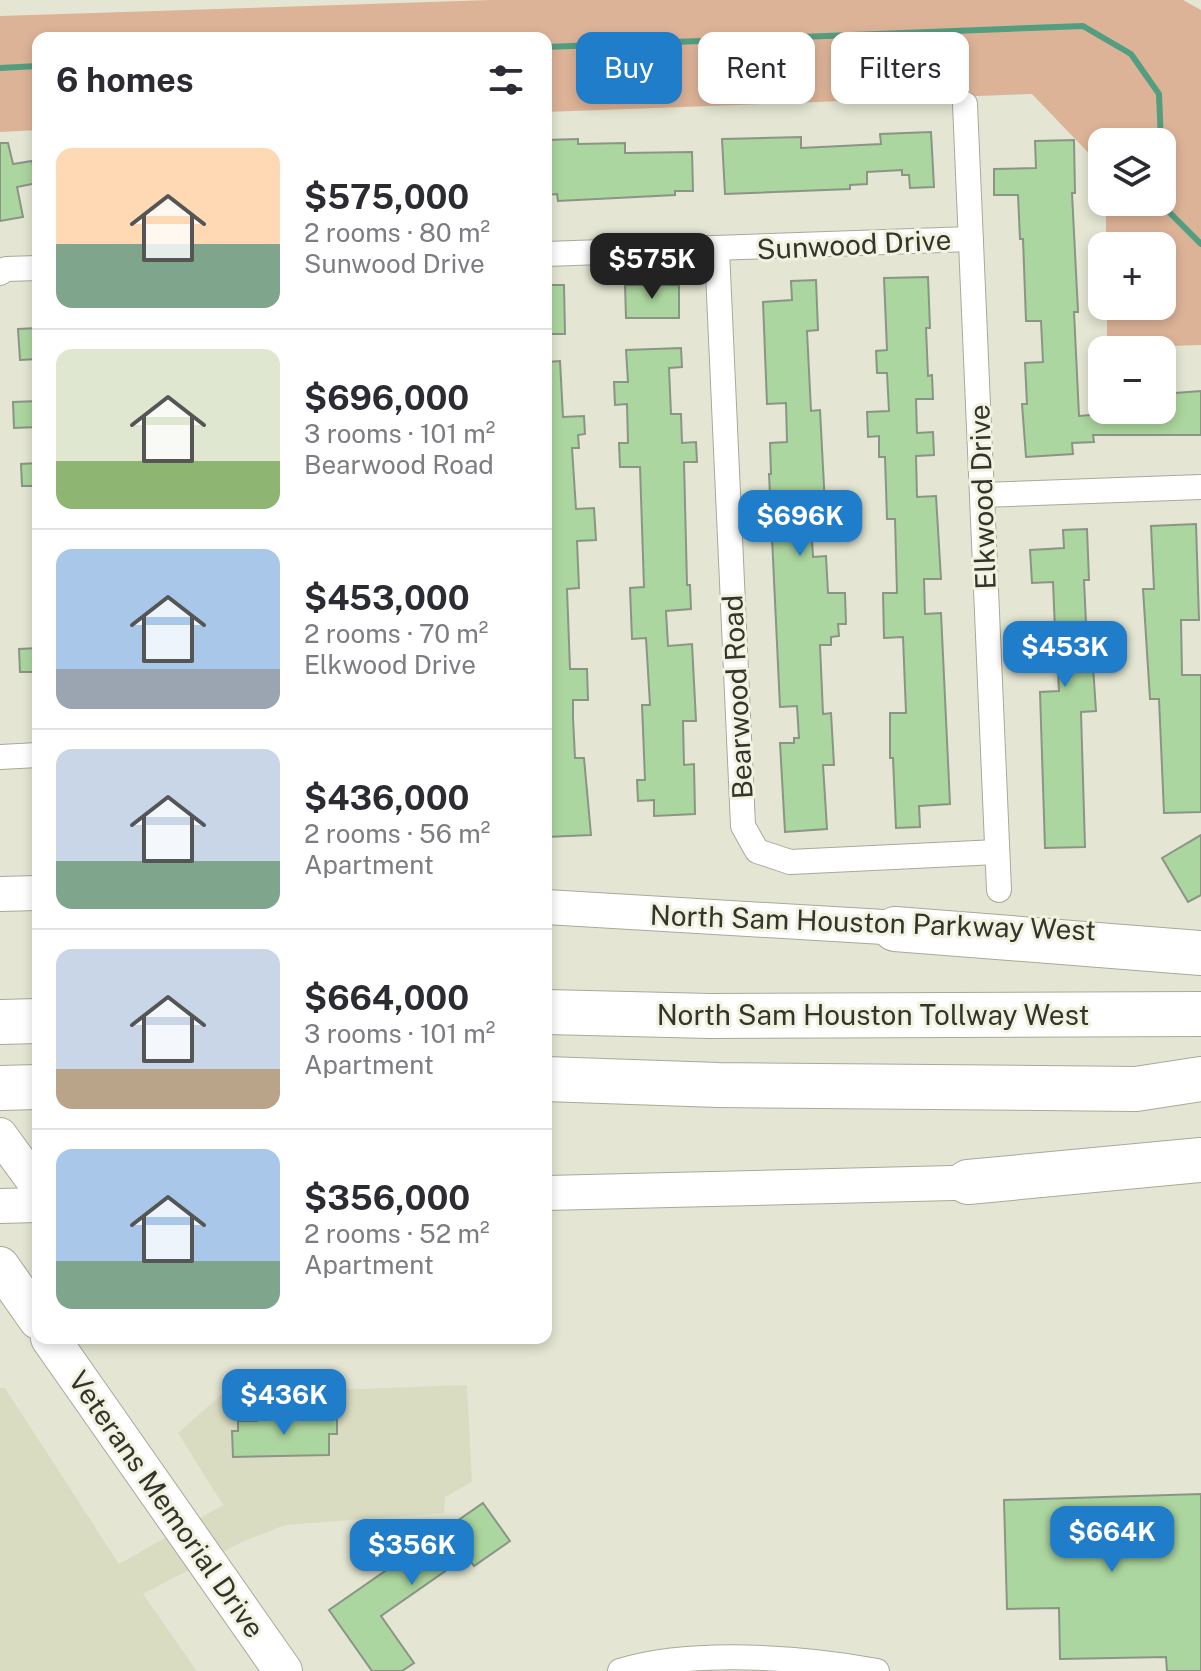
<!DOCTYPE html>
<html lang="en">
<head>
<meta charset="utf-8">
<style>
	:root { --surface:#fff; --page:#f2f2f3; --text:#2b2b33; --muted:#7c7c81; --line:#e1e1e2; --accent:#207dca }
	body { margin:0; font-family:"Public Sans",sans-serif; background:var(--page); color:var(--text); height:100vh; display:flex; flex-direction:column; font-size:30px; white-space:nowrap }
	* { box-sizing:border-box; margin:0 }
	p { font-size:26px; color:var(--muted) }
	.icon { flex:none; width:44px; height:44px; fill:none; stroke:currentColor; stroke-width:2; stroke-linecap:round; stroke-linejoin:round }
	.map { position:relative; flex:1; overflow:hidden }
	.details { position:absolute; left:32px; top:32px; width:520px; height:1312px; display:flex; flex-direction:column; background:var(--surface); border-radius:16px; box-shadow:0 4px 12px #0003 }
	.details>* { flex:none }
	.guide { position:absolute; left:576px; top:32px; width:504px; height:72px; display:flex; gap:16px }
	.buttons { position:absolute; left:1088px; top:128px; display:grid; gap:16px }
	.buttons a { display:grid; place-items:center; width:88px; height:88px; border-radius:16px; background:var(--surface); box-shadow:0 4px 12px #0003; font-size:40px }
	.price { position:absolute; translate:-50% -68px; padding:0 18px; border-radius:16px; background:var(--accent); color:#fff; font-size:26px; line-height:52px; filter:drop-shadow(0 2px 4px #0008) }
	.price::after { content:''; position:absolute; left:50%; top:48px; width:24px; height:18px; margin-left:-12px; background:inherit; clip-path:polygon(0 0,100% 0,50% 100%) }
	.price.active { background:#222; color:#fff }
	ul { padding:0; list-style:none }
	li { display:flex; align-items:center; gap:24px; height:200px; padding:0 24px }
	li+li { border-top:2px solid var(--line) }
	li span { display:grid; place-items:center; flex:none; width:224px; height:160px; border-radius:16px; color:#555 }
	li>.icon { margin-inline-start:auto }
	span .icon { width:96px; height:96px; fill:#fffc; stroke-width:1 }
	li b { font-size:34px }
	h2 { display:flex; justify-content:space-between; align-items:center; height:96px; padding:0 24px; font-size:34px }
	.tag { padding:0 28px; border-radius:16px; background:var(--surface); box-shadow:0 4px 12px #0003; font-size:28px; line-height:72px }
	.tag.active { background:var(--accent); color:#fff }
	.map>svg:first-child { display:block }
	.built { fill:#dadcc2 }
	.green { fill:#ddb397 }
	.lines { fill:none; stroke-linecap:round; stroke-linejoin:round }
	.stream { stroke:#539d80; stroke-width:6 }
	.building { fill:#acd69f; stroke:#8a9586; stroke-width:2 }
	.minor-casing { stroke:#a8aa98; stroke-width:26 }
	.secondary-casing { stroke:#a8aa98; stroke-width:36 }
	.primary-casing { stroke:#a8aa98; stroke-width:40 }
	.motorway-casing { stroke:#a8aa98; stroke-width:46 }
	.minor { stroke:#fff; stroke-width:24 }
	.secondary { stroke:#fff; stroke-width:34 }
	.primary { stroke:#fff; stroke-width:38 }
	.motorway { stroke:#fff; stroke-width:44 }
	.labels { text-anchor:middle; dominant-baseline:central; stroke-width:6; stroke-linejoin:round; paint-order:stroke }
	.street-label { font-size:28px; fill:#34342d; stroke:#f1f3e0 }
</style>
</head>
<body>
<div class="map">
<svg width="1201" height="1671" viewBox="0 0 1201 1671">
	<rect width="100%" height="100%" fill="#e4e6d3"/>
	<polygon class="built" points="467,1385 472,1482 445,1497 444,1513 285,1525 240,1543 143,1594 197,1671 0,1671 0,1388 5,1388 119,1564 223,1505 178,1433 222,1394"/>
	<polygon class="green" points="491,0 1183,0 1201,10 1201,345 1107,348 1107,306 1162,306 1162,246 1106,246 1106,202 1162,202 1162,142 1102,142 1102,167 1032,94 546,112 546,38 38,38 38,130 0,132 0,16"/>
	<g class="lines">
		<g class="stream">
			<polyline points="546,47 1083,26 1131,54 1159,94 1161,142"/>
			<polyline points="0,68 38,66"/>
			<polyline points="1162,170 1164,207 1201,244"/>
		</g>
	</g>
	<g class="building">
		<polygon points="931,132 934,187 910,188 909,175 902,175 902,170 867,172 867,184 850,185 850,189 725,194 722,139 801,137 801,148 881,144 880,134"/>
		<polygon points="578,139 578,144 625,143 625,153 692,152 693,191 675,191 675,195 558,201 557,194 546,195 546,140"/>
		<polygon points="1074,140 1075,193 1072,193 1078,312 1074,312 1079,416 1115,413 1115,410 1162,410 1162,394 1201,391 1201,435 1093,435 1094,442 1072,443 1073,454 1026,457 1022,404 1027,404 1025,363 1043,362 1041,321 1026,321 1023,239 1020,239 1018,195 994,195 994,169 1036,168 1035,141"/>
		<polygon points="0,143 8,143 13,164 32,161 37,183 17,187 23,217 0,221"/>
		<polygon points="928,277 930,328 926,328 928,376 932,375 933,399 916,399 917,433 933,432 934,455 916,456 917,497 936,496 941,579 924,579 925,614 941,613 950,804 919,806 920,827 896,828 893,758 890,758 890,713 906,713 903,637 884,638 883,593 897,593 895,519 887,519 885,457 879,457 879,436 868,437 867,412 889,411 887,373 877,373 876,351 887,350 884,278"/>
		<polygon points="816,280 818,330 807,331 811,411 820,410 826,524 811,524 813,557 826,556 828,593 845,593 846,624 838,624 839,636 831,637 831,645 820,645 823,714 831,713 834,765 823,765 827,829 785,832 780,743 794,743 794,738 799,738 797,706 780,707 769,474 771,474 770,443 787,442 786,403 767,404 763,302 792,300 791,281"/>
		<polygon points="546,285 564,285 565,334 546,334"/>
		<polygon points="625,285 679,285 679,318 626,318"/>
		<polygon points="38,328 38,359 20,360 18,329"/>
		<polygon points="681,348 682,367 669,368 671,414 681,414 682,443 696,442 697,462 684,462 687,585 690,585 691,609 666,611 668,646 692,644 696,721 683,721 684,765 694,764 695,814 654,816 654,800 638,801 637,780 645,780 642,705 650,705 646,638 632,639 630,588 644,587 640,467 620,467 619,443 628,443 627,404 615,405 614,382 628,382 626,350"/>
		<polygon points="560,361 563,417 584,416 585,434 578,435 579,448 572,448 576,509 594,508 596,540 577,541 579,588 567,589 570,669 587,669 588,700 573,700 573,718 575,758 584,758 591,835 546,837 546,362"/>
		<polygon points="38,401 38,427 14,428 13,402"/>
		<polygon points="38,463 38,486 22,486 21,464"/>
		<polygon points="1196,524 1199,620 1181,620 1182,675 1201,675 1201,812 1164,813 1159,699 1150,699 1143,589 1154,589 1151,526"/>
		<polygon points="1087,529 1089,580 1084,580 1088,667 1093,666 1096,711 1081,712 1085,847 1045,848 1040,692 1059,691 1057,652 1038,652 1037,630 1055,630 1053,582 1032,583 1030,550 1064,548 1063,530"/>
		<polygon points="38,648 38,672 20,672 19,649"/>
		<polygon points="1201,835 1201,895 1188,902 1162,858"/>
		<polygon points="337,1417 337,1434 329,1434 329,1455 233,1457 232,1431 238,1431 238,1421 257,1421 257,1418"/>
		<polygon points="1201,1494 1201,1671 1167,1671 1166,1657 1060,1659 1059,1608 1007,1609 1004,1500"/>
		<polygon points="483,1503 510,1541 474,1566 467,1556 381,1616 414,1663 402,1671 372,1671 329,1610"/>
	</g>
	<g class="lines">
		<defs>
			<g id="minor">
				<polyline points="965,104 999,890"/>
				<polyline points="717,250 743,826 757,851 790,862 997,852"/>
				<polyline points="546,254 971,239"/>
				<polyline points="0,273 6,269 38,268"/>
				<polyline points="982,495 1201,487"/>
				<polyline points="0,757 38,755"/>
				<path d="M 620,1671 C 691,1649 803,1657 877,1671"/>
			</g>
			<g id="secondary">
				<polyline points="0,894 38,893"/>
				<polyline points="546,907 917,929"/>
				<polyline points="0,1135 38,1187"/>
				<polyline points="546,1193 993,1182"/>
				<polyline points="0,1206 38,1205"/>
			</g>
			<g id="primary">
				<polyline points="0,1266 38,1320"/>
				<polyline points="50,1338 283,1671"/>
			</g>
			<g id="motorway">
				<polyline points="895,929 1201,953"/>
				<polyline points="546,1012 710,1016 1201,1014"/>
				<polyline points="0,1022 38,1021"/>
				<polyline points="546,1079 718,1085 1136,1089 1201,1079"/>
				<polyline points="0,1088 38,1087"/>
				<polyline points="968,1182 1201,1160"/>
			</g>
		</defs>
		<use href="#minor" class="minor-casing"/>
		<use href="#secondary" class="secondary-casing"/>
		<use href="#primary" class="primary-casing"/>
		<use href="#motorway" class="motorway-casing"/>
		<use href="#minor" class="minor"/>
		<use href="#secondary" class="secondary"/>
		<use href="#primary" class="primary"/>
		<use href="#motorway" class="motorway"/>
	</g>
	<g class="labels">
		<g class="street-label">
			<text transform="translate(854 244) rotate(-3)">Sunwood Drive</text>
			<text transform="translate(982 497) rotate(-92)">Elkwood Drive</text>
			<text transform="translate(737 697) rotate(-93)">Bearwood Road</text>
			<text transform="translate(873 922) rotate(2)">North Sam Houston Parkway West</text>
			<text x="873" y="1014">North Sam Houston Tollway West</text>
			<text transform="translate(167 1504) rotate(55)">Veterans Memorial Drive</text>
		</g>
	</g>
</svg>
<div class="buttons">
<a><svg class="icon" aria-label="layers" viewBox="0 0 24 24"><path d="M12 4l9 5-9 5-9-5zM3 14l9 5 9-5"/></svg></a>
<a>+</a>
<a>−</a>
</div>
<b class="price active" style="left:652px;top:301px">$575K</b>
<b class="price" style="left:800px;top:558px">$696K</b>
<b class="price" style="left:1065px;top:689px">$453K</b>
<b class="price" style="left:284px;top:1437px">$436K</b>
<b class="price" style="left:1112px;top:1574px">$664K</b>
<b class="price" style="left:412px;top:1587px">$356K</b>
<div class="guide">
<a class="tag active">Buy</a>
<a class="tag">Rent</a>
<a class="tag">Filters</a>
</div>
<section class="details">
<h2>6 homes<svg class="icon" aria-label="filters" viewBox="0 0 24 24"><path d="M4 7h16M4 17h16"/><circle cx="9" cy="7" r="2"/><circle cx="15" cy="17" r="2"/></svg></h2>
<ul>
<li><span style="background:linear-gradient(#ffd9b3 60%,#7fa58c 0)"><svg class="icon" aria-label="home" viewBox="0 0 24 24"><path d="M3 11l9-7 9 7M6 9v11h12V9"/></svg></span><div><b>$575,000</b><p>2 rooms · 80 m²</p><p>Sunwood Drive</p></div></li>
<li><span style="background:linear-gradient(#dfe7d0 70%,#8fb573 0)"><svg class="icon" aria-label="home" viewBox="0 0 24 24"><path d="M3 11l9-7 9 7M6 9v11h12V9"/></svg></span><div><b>$696,000</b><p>3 rooms · 101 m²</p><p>Bearwood Road</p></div></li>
<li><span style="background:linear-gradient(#a9c7e8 75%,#9aa5b1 0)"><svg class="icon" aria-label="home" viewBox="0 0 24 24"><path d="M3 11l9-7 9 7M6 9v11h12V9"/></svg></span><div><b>$453,000</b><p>2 rooms · 70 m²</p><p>Elkwood Drive</p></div></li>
<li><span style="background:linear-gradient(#c9d6e8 70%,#7fa58c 0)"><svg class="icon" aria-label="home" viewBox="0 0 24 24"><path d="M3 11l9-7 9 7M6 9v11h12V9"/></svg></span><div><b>$436,000</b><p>2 rooms · 56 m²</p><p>Apartment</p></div></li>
<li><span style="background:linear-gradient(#c9d6e8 75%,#b9a48a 0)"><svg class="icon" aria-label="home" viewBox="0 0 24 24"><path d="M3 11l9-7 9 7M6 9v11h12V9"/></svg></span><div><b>$664,000</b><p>3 rooms · 101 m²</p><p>Apartment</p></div></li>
<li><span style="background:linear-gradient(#a9c7e8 70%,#7fa58c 0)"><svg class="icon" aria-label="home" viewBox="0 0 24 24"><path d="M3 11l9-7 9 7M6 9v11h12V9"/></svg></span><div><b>$356,000</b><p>2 rooms · 52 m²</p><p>Apartment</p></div></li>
</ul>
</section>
</div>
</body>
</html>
